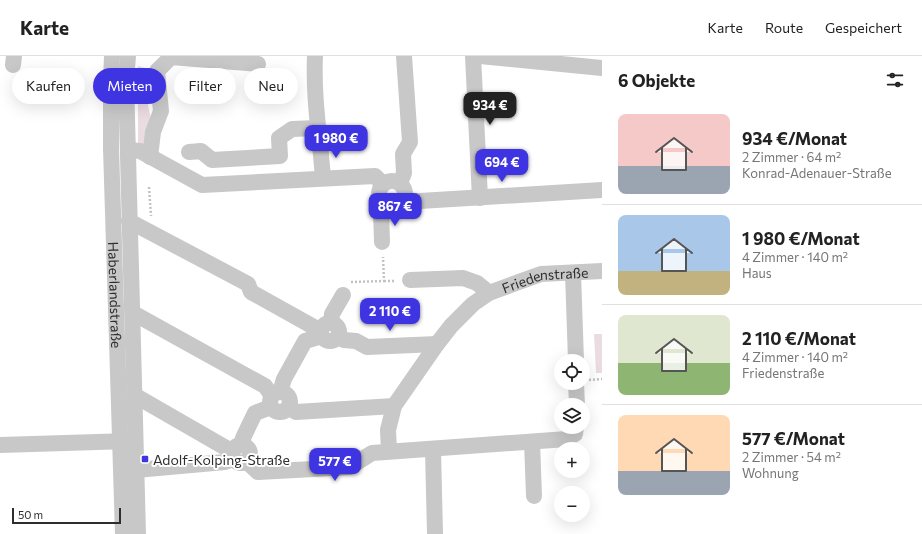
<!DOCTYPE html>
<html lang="de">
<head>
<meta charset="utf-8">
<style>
	:root { --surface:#fff; --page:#f2f2f2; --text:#222; --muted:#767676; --line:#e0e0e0; --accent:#3e34e2 }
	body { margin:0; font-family:Commissioner,sans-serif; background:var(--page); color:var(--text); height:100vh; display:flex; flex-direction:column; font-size:15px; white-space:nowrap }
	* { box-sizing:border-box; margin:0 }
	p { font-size:13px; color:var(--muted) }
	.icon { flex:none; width:22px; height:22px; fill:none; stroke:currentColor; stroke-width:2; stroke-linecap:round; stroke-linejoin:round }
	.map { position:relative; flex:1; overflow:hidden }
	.sheet { display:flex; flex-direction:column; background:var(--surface); width:320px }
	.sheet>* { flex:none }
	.hud { position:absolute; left:12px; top:12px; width:380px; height:36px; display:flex; gap:8px }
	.fabs { position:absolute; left:554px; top:298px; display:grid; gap:8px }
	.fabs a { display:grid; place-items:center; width:36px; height:36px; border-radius:50%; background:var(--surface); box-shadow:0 4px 16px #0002; font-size:20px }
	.scale { position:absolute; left:12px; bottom:10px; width:109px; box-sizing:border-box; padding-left:4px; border:2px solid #2e2e2e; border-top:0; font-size:11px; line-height:14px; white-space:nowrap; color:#2e2e2e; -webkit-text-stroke:3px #fff; paint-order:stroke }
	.price { position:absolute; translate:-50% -34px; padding:0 9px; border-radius:8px; background:var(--accent); color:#fff; font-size:13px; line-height:26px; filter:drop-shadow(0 1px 2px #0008) }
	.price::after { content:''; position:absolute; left:50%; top:24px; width:12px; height:9px; margin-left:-6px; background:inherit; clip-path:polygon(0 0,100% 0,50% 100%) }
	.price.active { background:#222; color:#fff }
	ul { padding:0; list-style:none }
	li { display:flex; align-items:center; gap:12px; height:100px; padding:0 16px }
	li+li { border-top:1px solid var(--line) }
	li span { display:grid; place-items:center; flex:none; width:112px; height:80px; border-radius:8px; color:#555 }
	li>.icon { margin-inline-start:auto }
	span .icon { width:48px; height:48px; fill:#fffc; stroke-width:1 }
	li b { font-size:17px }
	h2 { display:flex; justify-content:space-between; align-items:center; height:48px; padding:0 16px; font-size:17px }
	.tag { padding:0 14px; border-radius:18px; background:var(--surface); box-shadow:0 4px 16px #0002; font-size:14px; line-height:36px }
	.tag.active { background:var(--accent); color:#fff }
	header { display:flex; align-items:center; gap:24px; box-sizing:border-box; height:56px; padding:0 20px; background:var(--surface); border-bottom:1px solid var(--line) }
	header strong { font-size:19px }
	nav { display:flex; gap:22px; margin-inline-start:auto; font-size:14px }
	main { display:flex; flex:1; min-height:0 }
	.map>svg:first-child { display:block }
	.green { fill:#ebdce2 }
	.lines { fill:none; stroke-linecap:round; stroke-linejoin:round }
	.path { stroke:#c2c2c2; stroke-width:2.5; stroke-dasharray:2 2; stroke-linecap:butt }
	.minor { stroke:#c8c8c8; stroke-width:16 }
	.poi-dot { fill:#3e34e2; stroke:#fff; stroke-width:1.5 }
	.labels { text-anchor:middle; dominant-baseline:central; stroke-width:4; stroke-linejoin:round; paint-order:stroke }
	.street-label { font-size:14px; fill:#2e2e2e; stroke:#fff }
	.poi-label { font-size:14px; fill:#2e2e2e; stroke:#fff; text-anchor:start }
</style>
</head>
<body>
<header>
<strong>Karte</strong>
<nav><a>Karte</a><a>Route</a><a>Gespeichert</a></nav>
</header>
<main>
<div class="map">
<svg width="602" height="478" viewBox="0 0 602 478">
	<rect width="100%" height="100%" fill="#fff"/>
	<g class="green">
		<polygon points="138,10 151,14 151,40 148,49 152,69 148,91 138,88"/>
		<polygon points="594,278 602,278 602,317 596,317"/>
	</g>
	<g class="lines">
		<g class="path">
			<polyline points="149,131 151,160"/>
			<polyline points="384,225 396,225"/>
			<polyline points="351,226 384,225 383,201"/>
			<polyline points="589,324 602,323"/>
		</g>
		<g class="minor">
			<path id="s1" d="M 112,0 L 111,25 L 111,92 L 123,478"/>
			<polyline points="128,0 126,24 138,478"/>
			<path d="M 315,0 C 313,41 320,82 323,122"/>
			<polyline points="473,0 480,142"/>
			<polyline points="480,0 602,12"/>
			<polyline points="13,9 14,0"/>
			<polyline points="129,94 140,95 202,129 375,120 383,128"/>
			<polyline points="189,96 201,95 212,104 280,100 279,82 292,73 317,72"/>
			<polyline points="150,101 153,76 161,55 157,15 171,1 258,8"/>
			<circle cx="392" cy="138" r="13"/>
			<polyline points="400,127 404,117 403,98 410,86 404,0"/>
			<polyline points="403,146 602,134"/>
			<polyline points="129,165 248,228 251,236 321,275"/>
			<polyline points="382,186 381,155 384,149"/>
			<polyline points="573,217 576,305"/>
			<polyline points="410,224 463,222 477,227 489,237"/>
			<polyline points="133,257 265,330 272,340"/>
			<polyline points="331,266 332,258 343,239"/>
			<circle cx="330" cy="276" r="9"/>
			<polyline points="338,281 344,284 356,285 367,291 437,288"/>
			<polyline points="576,327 577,349"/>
			<polyline points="280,336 284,323 305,285 322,280"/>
			<circle cx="280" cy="346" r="10"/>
			<polyline points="134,339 233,396"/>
			<polyline points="288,351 296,356 394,350"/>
			<polyline points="532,386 534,440"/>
			<polyline points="0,389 130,385"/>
			<polyline points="242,389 243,382 255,357 271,351"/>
			<circle cx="241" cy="398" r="9"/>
			<polyline points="433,393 435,478"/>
			<path id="s2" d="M 389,395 L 388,374 L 394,350 L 437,288 L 451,270 L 473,248 L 489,237 L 516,227 L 541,218 L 602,215"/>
			<polyline points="246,405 258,416 350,411 372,397 567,383 575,378 576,371"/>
			<polyline points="136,414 225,406 234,403"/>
		</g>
	</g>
	<rect class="poi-dot" x="141" y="399" width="8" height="8" rx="2"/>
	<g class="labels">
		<g class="street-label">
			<text stroke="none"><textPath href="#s2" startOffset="253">Friedenstraße</textPath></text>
			<text stroke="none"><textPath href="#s1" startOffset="239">Haberlandstraße</textPath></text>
		</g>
		<g class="poi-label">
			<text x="153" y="403">Adolf-Kolping-Straße</text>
		</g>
	</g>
</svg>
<div class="fabs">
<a><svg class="icon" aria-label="locate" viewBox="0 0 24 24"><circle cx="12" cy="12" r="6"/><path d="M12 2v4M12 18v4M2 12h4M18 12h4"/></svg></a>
<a><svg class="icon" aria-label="layers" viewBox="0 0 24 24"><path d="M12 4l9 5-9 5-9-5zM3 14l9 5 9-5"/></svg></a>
<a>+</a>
<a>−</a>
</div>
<div class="scale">50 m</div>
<b class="price active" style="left:490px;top:70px">934 €</b>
<b class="price" style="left:336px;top:103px">1 980 €</b>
<b class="price" style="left:502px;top:127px">694 €</b>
<b class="price" style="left:395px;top:171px">867 €</b>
<b class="price" style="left:390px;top:276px">2 110 €</b>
<b class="price" style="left:335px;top:426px">577 €</b>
<div class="hud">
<a class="tag">Kaufen</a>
<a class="tag active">Mieten</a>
<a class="tag">Filter</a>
<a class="tag">Neu</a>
</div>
</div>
<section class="sheet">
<h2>6 Objekte<svg class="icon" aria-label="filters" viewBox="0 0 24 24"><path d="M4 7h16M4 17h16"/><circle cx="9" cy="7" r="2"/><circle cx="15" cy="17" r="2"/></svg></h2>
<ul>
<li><span style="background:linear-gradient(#f6c9c9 65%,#9aa5b1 0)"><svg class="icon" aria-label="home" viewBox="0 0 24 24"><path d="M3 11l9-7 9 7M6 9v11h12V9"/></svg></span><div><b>934 €/Monat</b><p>2 Zimmer · 64 m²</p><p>Konrad-Adenauer-Straße</p></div></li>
<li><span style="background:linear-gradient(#a9c7e8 70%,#c2b280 0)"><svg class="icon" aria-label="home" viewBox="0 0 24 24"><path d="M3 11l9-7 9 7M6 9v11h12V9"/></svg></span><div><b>1 980 €/Monat</b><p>4 Zimmer · 140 m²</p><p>Haus</p></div></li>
<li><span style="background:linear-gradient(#dfe7d0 60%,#8fb573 0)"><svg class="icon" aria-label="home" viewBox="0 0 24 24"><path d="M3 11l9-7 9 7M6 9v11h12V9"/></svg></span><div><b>2 110 €/Monat</b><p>4 Zimmer · 140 m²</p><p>Friedenstraße</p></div></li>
<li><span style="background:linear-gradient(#ffd9b3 70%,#9aa5b1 0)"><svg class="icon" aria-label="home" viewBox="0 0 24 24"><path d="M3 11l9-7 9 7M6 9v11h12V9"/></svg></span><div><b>577 €/Monat</b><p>2 Zimmer · 54 m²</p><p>Wohnung</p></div></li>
</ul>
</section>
</main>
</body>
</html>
